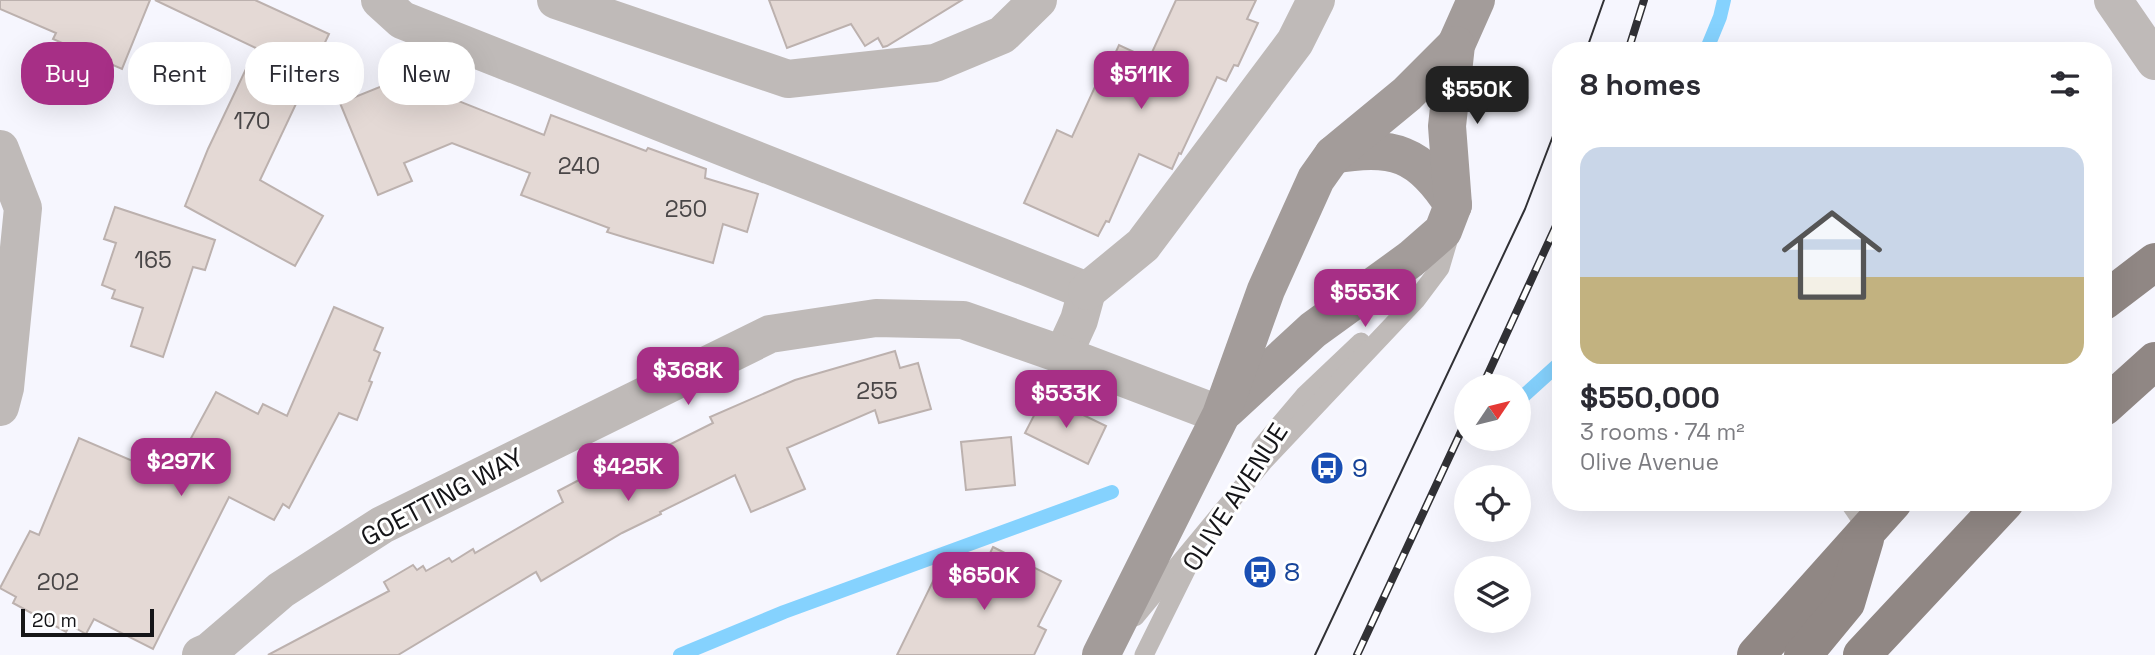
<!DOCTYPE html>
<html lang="en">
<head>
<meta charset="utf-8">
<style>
	:root { --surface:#fff; --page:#f2f2f3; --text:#2b2b33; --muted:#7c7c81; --line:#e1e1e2; --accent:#a72f86 }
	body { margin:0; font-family:"Space Grotesk",sans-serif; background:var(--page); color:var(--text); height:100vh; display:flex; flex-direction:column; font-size:26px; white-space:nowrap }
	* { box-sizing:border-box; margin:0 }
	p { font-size:23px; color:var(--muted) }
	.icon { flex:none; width:38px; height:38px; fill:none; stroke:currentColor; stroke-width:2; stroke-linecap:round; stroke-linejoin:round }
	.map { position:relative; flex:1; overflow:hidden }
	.panel { position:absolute; left:1552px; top:42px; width:560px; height:469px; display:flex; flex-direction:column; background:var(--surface); border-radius:28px; box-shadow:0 7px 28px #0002 }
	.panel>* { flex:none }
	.hud { position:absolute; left:21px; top:42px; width:665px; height:63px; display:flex; gap:14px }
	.needle { width:46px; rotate:55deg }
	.controls { position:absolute; left:1454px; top:374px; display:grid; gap:14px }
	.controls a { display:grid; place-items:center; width:77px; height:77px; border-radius:50%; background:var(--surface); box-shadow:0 7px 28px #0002; font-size:35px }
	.scale { position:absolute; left:21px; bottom:18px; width:133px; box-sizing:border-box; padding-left:7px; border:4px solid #151518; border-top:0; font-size:19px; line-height:24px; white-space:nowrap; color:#151518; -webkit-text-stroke:5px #fff; paint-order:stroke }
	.price { position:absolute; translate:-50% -60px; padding:0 16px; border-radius:14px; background:var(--accent); color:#fff; font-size:23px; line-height:46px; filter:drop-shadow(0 2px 4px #0008) }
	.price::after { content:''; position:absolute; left:50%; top:42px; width:21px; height:16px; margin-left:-10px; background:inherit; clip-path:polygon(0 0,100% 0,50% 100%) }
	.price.active { background:#222; color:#fff }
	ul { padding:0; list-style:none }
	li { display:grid; align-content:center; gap:14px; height:371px; padding:0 28px }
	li+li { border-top:2px solid var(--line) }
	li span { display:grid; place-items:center; height:217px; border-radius:21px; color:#555 }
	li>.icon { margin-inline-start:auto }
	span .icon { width:126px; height:126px; fill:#fffc; stroke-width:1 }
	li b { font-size:30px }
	h2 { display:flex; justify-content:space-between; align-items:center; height:84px; padding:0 28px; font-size:30px }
	.tag { padding:0 24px; border-radius:28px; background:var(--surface); box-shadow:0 7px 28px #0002; font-size:24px; line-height:63px }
	.tag.active { background:var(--accent); color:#fff }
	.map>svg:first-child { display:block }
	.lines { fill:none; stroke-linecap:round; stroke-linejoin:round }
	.stream { stroke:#85d2fe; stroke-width:14 }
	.building { fill:#e4d9d5; stroke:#bcb1ae; stroke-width:2 }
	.service { stroke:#bfbab8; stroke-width:19 }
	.minor { stroke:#bfbab8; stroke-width:38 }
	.tertiary { stroke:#bfbab8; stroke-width:38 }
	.secondary { stroke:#a39c9a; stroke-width:38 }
	.primary { stroke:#908784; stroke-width:38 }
	.tram { stroke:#313135; stroke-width:2 }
	.rail-casing { stroke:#313135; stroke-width:8 }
	.rail { stroke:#fff; stroke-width:5; stroke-dasharray:16; stroke-linecap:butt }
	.labels { text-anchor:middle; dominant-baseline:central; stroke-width:6; stroke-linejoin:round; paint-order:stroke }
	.number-label { font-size:23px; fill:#494647 }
	.transit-label { font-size:26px; fill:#164399; stroke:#fff; text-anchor:start }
	.street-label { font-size:26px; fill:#151518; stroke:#fff }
</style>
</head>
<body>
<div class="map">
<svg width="2155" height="655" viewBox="0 0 2155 655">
	<rect width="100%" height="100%" fill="#f6f6fe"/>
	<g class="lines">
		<g class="stream">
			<polyline points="1706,51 1720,17 1724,0"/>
			<polyline points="1519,400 1561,362"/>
			<polyline points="680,655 784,612 1112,492"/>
		</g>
	</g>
	<g class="building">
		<polygon points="0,0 150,0 122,69 53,39 56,33 0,9"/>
		<polygon points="155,0 255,0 329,34 260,180 323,216 295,266 185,206 208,149 256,48"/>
		<polygon points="769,0 962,0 887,46 883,47 878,38 865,46 851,24 787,48"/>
		<polygon points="1176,0 1256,0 1247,19 1258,23 1238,66 1234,65 1226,81 1217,77 1181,154 1179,153 1172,169 1139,154 1109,222 1106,221 1098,236 1024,203 1057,130 1072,137 1105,65 1109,67 1119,45 1149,59"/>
		<polygon points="402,78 408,92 421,86 544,135 551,115 646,151 648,148 706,169 705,178 758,194 747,232 723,224 713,263 630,239 607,232 609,228 521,195 530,173 452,143 404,163 412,181 378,195 340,103"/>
		<polygon points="115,207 215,240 205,270 193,267 163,357 131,346 143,308 112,298 115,290 102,285 116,243 104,239"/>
		<polygon points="334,307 383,328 374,350 380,353 369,381 372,382 357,420 339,413 289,508 283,504 274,520 229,497 153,649 94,619 86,634 70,625 66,632 13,603 16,597 0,588 30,531 39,535 79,438 170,477 216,392 258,414 263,404 287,416"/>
		<polygon points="895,351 900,368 918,363 931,409 879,423 875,410 787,448 805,489 751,512 735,475 660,512 661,514 622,533 541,581 536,572 398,655 268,655 389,591 384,582 413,565 417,570 423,566 426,571 449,558 452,562 473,549 475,553 563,502 558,491 627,455 631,464 713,423 710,417 795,380"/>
		<polygon points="1044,396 1106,426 1088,464 1025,433"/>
		<polygon points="1011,437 1015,485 966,490 961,442"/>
		<polygon points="993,547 1061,581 1038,626 1046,630 1034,655 897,655 937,573 972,590"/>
	</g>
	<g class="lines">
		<g class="service">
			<polyline points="1261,447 1304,396 1361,342"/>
			<polyline points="1849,502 1868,530"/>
			<polyline points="1135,617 1264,461 1416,300 1440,268 1451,231"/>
			<polyline points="1144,655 1190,562"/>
		</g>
		<g class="minor">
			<polyline points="380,0 402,20 1087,291 1079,320 1063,355"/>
			<polyline points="556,0 788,79 935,63 1002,35 1038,0"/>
			<polyline points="0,149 23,208 5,388 0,407"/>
			<polyline points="1087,291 1143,245 1295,42 1316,0"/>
		</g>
		<g class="tertiary">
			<polyline points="2113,0 2155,61"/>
			<polyline points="201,655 210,651 281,590 382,525 770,334 876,318 963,320 1063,355 1221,415"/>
		</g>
		<g class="secondary">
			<path d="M 1333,155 C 1393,144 1420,153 1453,205"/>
			<polyline points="1226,410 1313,330 1411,259 1443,231 1453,205 1447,126 1456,45 1476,0"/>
			<polyline points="1101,655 1221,415 1266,290 1316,179 1333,155 1407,94 1456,45"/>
		</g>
		<g class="primary">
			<polyline points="2104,301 2155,262"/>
			<polyline points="2104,407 2155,361"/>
			<polyline points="1756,655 1893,502"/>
			<polyline points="1803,655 1846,603 1865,539"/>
			<polyline points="1862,655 2005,502"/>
		</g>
		<g class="tram">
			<polyline points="1586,51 1604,0"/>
			<polyline points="1315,655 1525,209 1561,115"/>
		</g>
		<defs>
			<g id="rail">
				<polyline points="1628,51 1644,0"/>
				<polyline points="1482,387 1561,215"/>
				<polyline points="1357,655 1466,421"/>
			</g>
		</defs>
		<use href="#rail" class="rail-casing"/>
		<use href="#rail" class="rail"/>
	</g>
	<defs>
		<symbol id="bus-disc" viewBox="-11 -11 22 22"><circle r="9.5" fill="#1a4fb4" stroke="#fff"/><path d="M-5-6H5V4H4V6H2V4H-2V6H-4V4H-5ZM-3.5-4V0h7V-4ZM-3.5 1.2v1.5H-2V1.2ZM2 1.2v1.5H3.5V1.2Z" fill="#fff"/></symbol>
	</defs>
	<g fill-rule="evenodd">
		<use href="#bus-disc" x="1308" y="449" width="38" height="38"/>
		<use href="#bus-disc" x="1241" y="553" width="38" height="38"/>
	</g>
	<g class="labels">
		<g class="number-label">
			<text x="252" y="121">170</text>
			<text x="579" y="166">240</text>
			<text x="686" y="209">250</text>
			<text x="153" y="260">165</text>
			<text x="877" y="391">255</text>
			<text x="58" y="582">202</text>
		</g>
		<g class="transit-label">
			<text x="1352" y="468">9</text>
			<text x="1284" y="572">8</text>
		</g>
		<g class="street-label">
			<text transform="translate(442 497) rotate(-28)">GOETTING WAY</text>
			<text transform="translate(1235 497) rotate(-57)">OLIVE AVENUE</text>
		</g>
	</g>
</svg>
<div class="controls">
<a><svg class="needle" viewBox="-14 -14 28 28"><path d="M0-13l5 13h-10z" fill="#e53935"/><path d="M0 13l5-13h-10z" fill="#7c7c81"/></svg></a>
<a><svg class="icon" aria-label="locate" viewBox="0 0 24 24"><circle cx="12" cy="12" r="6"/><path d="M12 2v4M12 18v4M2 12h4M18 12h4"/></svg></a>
<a><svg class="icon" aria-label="layers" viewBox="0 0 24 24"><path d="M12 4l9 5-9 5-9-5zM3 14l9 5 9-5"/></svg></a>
</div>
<div class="scale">20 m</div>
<b class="price" style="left:1141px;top:111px">$511K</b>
<b class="price active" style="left:1477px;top:126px">$550K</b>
<b class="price" style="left:1365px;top:329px">$553K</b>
<b class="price" style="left:688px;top:407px">$368K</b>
<b class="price" style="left:1066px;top:430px">$533K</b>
<b class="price" style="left:181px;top:498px">$297K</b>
<b class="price" style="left:628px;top:503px">$425K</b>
<b class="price" style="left:984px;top:612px">$650K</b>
<div class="hud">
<a class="tag active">Buy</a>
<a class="tag">Rent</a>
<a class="tag">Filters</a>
<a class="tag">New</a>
</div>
<section class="panel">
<h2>8 homes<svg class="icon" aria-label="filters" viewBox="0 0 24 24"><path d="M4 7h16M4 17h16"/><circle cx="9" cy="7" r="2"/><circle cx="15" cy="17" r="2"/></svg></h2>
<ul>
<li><span style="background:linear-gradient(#c9d6e8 60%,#c2b280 0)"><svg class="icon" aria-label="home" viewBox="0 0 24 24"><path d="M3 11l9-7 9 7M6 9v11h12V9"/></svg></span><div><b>$550,000</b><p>3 rooms · 74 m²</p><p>Olive Avenue</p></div></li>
</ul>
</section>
</div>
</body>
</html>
